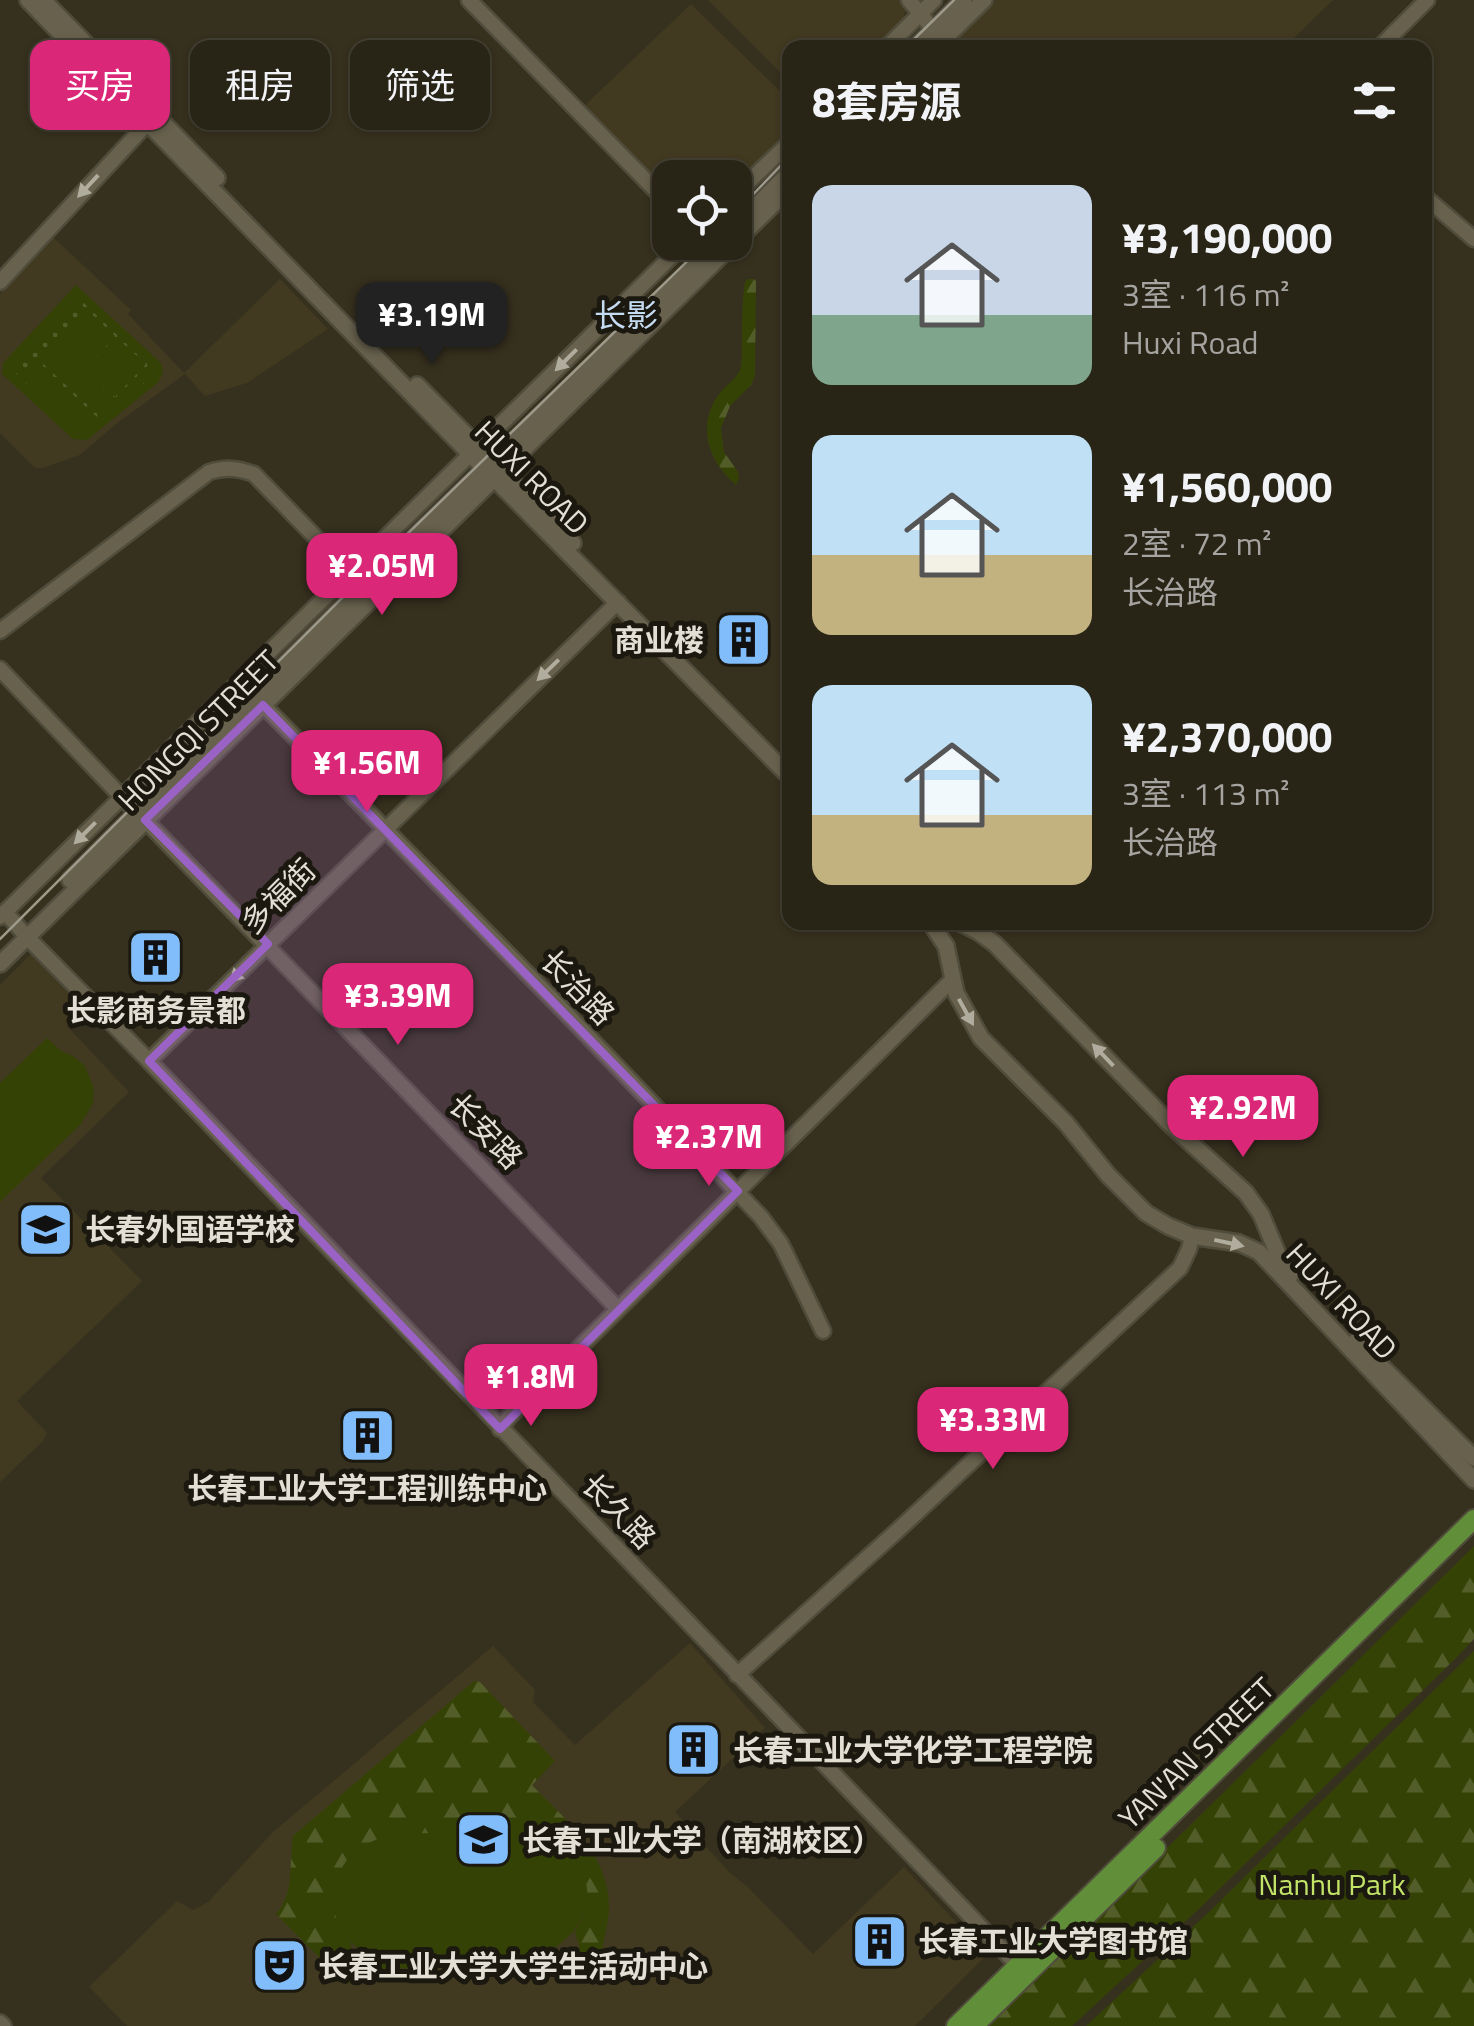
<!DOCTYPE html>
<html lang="zh">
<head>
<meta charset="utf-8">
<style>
	:root { --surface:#282416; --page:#343023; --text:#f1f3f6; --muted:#a5a4a1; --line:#444135; --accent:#db2777 }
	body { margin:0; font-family:"Titillium Web","Noto Sans SC",sans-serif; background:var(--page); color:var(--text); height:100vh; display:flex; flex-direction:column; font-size:38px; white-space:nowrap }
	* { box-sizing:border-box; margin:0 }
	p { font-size:32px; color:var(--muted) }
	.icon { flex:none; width:55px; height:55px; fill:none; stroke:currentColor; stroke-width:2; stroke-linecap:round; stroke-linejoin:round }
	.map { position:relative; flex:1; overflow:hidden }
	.side { position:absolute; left:782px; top:40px; width:650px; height:890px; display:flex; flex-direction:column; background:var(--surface); border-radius:20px; box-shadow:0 2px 8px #0004,0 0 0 2px var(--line) }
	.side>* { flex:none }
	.guide { position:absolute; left:30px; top:40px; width:602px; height:90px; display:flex; gap:20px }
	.buttons { position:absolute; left:652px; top:160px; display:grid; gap:20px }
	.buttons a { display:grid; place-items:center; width:100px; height:100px; border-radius:20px; background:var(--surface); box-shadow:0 2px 8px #0004,0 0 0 2px var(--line); font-size:50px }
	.price { position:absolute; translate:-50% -85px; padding:0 22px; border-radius:20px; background:var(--accent); color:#fff; font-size:32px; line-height:65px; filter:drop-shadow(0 2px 5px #0008) }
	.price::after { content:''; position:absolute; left:50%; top:60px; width:30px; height:22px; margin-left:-15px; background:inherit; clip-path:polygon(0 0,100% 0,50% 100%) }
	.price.on { background:#222; color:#fff }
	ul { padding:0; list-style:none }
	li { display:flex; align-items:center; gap:30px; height:250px; padding:0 30px }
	li span { display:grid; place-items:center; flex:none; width:280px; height:200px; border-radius:20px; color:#555 }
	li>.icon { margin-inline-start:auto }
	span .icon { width:120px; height:120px; fill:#fffc; stroke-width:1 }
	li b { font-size:42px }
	h2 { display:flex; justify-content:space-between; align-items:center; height:120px; padding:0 30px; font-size:42px }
	.tag { padding:0 35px; border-radius:20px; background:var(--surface); box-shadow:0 2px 8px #0004,0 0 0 2px var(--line); font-size:35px; line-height:90px }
	.tag.on { background:var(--accent); color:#fff }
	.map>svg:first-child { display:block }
	.built { fill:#413920 }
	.green { fill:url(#green-dots) }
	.forest { fill:url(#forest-firs) }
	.pitch { fill:#354206; fill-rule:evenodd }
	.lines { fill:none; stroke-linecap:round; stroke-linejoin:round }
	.tertiary-casing { stroke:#504c3c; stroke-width:19 }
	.secondary-casing { stroke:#504c3c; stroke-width:20 }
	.primary-casing { stroke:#504c3c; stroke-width:22 }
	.tertiary { stroke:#67614d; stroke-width:14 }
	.secondary { stroke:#67614d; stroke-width:15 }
	.primary { stroke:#618e38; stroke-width:18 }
	.tram { stroke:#9d998b; stroke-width:2.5 }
	.oneway { fill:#b1ad9e }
	.marked { fill:#9a62c5; fill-opacity:0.2; stroke:#9a62c5; stroke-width:8; stroke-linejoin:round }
	.labels { text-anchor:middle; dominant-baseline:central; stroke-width:10; stroke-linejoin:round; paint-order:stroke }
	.street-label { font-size:30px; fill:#e3dfd4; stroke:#1b1810 }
	.poi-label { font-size:30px; font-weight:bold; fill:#e3dfd4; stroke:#1b1810; text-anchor:start }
	.park-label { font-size:30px; fill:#c2e367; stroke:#1b1810 }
	.neighbourhood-label { font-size:32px; fill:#c5dbf2; stroke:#1b1810 }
</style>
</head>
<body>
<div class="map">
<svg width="1474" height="2026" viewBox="0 0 1474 2026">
	<defs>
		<pattern id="green-dots" width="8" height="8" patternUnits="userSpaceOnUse" patternTransform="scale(2.5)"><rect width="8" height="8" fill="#354206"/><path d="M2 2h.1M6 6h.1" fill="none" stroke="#525d29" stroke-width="1.8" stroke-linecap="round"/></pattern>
		<pattern id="forest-firs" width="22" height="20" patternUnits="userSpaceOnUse" patternTransform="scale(2.5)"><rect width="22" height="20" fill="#354206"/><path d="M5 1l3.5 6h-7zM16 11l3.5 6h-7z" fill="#525d29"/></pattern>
	</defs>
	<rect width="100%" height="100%" fill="#36301e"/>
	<g class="built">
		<polygon points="708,0 901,0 906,10 902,22 877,47 790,48 790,82"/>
		<polygon points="995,0 1333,0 1285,47 960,48 954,40"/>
		<polygon points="691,4 790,101 790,131 735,186 735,178 670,178 670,198 582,108"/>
		<polygon points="53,237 131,310 128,314 184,373 280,279 328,329 247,383 205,396 185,374 116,424 80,455 43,468 35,468 0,433 0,294"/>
		<polygon points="31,954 83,1008 66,1025 129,1092 41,1178 142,1281 17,1401 47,1433 43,1441 0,1482 0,985"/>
		<polygon points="690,1643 765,1728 675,1812 730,1873 748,1887 813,1954 904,1867 987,1955 915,2026 127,2026 89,1987 177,1901 193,1910 208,1902 272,1833 493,1646 535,1690 533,1702 575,1745"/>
	</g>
	<polygon class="green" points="77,299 83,302 154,370 152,377 86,432 79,434 11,369 13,365 72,301"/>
	<g class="forest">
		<polygon points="790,263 790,383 782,368 781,278 785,264"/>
		<path d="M 748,279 L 754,279 L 756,281 L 755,376 L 751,385 L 730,406 L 721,428 L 724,452 L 738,472 L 739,478 L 736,485 C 708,461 696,425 719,394 C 725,386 736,379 740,370 C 743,360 741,348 742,338 C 742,319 742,300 745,282 Z"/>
		<polygon points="1474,1546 1474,1639 1457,1657 1200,1908 1072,2026 986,2026"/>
		<polygon points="1474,1651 1474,2026 1086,2026 1210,1911"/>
		<path d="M 474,1681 L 480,1682 L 555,1761 L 532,1785 C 566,1821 610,1854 609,1909 C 609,1919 606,1929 604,1940 C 602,1951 601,1960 597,1971 L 586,1975 L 581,1970 L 579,1945 L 575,1932 L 584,1914 L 341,1930 L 351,1941 L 352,1982 L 346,1984 L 276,1914 C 296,1890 288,1865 293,1836 Z"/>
	</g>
	<g class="pitch">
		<path d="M 76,285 L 160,362 C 165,370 162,378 156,384 L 87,440 L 73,439 L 2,374 L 3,363 ZM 77,299 L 83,302 L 154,370 L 152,377 L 84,433 L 97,417 L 68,390 L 53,406 L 82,434 L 77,432 L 11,369 L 13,365 L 72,301 Z"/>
		<polygon points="86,309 115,336 101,352 71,325"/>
		<polygon points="70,327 99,354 85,369 55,342"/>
		<polygon points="116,337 146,364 131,380 102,353"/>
		<polygon points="53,345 82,371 68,387 39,360"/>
		<polygon points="100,355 129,382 115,397 86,370"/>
		<polygon points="37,362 66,389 52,404 23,377"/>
		<polygon points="84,373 113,400 99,415 69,388"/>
		<polygon points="47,1038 61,1051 73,1056 85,1066 94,1088 93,1103 81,1124 0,1202 0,1083"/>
		<path d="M 524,1831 C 596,1844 611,1918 546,1953 L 546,1966 L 362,1969 L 362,1953 C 355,1945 346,1937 341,1929 C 326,1903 334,1868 357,1850 C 368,1842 380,1838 393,1834 Z"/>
	</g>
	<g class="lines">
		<defs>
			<g id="tertiary">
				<polyline points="469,0 670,205"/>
				<polyline points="909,0 948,48"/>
				<polyline points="886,48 934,0"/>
				<polyline points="1379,48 1427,0"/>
				<polyline points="735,195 790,142"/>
				<polyline points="1425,197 1474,239"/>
				<polyline points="0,282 154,116"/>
				<path d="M 0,631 L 209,472 C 226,467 237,468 254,474 L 355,578"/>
				<polyline points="0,669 137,813"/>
				<polyline points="263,705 563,1010 761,1217 781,1244 823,1331"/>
				<polyline points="145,820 618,1309"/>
				<polyline points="5,912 27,937 149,1061 1023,1971"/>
				<polyline points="0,917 686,242"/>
				<polyline points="149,1061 618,602"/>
				<polyline points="500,1429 509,1417 953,979"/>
				<polyline points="737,1675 897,1531 1180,1268 1189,1249 1192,1236"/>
			</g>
			<g id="secondary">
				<polyline points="28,0 471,455 790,777"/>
				<polyline points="43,0 217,178"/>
				<polyline points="915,48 964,0"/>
				<polyline points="935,48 984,0"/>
				<polyline points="735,227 790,172"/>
				<polyline points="735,242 790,188"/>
				<polyline points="417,385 573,543"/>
				<polyline points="70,880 364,586 720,242"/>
				<polyline points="930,922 946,946 956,993 981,1038 1066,1123 1108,1175 1146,1213 1168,1226 1192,1236 1239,1243 1259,1252 1474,1480"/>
				<polyline points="959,922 977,931 995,944 1171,1125 1246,1193 1261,1214 1284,1269 1290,1276"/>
				<polyline points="0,964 735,242"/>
				<polyline points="1356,1341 1474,1458"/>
				<polyline points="0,2023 3,2026"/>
			</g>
			<g id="primary">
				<polyline points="956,2026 1474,1519"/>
				<polyline points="974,2026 1156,1848"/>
			</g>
		</defs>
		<use href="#tertiary" class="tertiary-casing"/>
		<use href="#secondary" class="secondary-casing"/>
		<use href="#primary" class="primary-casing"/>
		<use href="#tertiary" class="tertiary"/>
		<use href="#secondary" class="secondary"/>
		<use href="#primary" class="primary"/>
		<g class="tram">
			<polyline points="905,48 954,0"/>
			<polyline points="735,213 790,156"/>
			<polyline points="0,939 359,581 707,242"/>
		</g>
	</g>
	<defs><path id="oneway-solid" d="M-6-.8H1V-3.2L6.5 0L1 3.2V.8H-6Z" transform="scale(2.5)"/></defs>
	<g class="oneway">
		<use href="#oneway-solid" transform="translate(88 186) rotate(133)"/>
		<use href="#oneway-solid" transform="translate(566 360) rotate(135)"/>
		<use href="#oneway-solid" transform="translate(548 670) rotate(136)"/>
		<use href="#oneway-solid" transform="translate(85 833) rotate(135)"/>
		<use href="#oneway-solid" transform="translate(241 971) rotate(135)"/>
		<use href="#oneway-solid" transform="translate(966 1012) rotate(61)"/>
		<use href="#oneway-solid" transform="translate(1103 1055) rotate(-134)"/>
		<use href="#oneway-solid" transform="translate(1229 1243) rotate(12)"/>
	</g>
	<path class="marked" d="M 263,705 L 738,1191 L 500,1429 L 149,1061 L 268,944 L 145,820 Z"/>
	<defs>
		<symbol id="building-square" viewBox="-11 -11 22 22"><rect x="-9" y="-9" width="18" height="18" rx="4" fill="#80bdfa" stroke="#1b1810"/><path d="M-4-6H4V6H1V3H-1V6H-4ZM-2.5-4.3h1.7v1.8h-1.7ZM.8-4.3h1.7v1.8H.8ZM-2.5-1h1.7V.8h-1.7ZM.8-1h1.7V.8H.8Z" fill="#111"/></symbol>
		<symbol id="school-square" viewBox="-11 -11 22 22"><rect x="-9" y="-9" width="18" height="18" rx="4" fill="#80bdfa" stroke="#1b1810"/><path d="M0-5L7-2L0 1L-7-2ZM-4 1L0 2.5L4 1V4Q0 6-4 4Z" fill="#111"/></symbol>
		<symbol id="university-square" viewBox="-11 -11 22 22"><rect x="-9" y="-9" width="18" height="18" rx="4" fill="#80bdfa" stroke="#1b1810"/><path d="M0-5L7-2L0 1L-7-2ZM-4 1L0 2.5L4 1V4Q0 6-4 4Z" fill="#111"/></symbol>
		<symbol id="theatre-square" viewBox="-11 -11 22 22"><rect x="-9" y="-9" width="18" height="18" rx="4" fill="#80bdfa" stroke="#1b1810"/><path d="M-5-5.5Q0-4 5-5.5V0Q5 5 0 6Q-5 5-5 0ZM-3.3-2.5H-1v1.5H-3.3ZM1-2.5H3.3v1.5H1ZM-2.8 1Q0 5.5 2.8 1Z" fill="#111"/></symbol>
	</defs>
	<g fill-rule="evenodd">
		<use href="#building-square" x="712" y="608" width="63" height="63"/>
		<use href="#building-square" x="124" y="926" width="63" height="63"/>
		<use href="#school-square" x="14" y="1198" width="63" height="63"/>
		<use href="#building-square" x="336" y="1404" width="63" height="63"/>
		<use href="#building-square" x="662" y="1718" width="63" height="63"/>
		<use href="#university-square" x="452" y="1808" width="63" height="63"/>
		<use href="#building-square" x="848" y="1910" width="63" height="63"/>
		<use href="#theatre-square" x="248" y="1934" width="63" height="63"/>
	</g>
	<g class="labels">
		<g class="street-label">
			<text transform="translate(532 477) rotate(45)">HUXI ROAD</text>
			<text transform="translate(198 730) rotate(-45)">HONGQI STREET</text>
			<text transform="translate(278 896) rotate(-45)">多福街</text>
			<text transform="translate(578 987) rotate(46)">长治路</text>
			<text transform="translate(486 1131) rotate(46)">长安路</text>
			<text transform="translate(1342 1301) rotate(47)">HUXI ROAD</text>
			<text transform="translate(619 1511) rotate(46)">长久路</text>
			<text transform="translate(1196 1753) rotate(-44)">YAN'AN STREET</text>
		</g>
		<g class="poi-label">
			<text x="704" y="640" text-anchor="end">商业楼</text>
			<text x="156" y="1010" text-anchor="middle">长影商务景都</text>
			<text x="85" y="1229">长春外国语学校</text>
			<text x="367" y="1488" text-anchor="middle">长春工业大学工程训练中心</text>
			<text x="733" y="1750">长春工业大学化学工程学院</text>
			<text x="522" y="1840">长春工业大学（南湖校区）</text>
			<text x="918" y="1941">长春工业大学图书馆</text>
			<text x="318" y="1966">长春工业大学大学生活动中心</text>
		</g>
		<g class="park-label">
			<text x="1332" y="1884">Nanhu Park</text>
		</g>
		<g class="neighbourhood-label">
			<text x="626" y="315">长影</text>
		</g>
	</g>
</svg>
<div class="buttons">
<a><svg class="icon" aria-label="locate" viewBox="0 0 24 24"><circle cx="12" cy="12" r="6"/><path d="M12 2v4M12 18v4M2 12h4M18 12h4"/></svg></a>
</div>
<b class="price on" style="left:432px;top:367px">¥3.19M</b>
<b class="price" style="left:382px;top:618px">¥2.05M</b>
<b class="price" style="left:367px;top:815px">¥1.56M</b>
<b class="price" style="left:398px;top:1048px">¥3.39M</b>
<b class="price" style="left:1243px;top:1160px">¥2.92M</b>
<b class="price" style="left:709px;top:1189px">¥2.37M</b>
<b class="price" style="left:531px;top:1429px">¥1.8M</b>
<b class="price" style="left:993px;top:1472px">¥3.33M</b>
<div class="guide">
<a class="tag on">买房</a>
<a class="tag">租房</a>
<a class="tag">筛选</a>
</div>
<section class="side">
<h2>8套房源<svg class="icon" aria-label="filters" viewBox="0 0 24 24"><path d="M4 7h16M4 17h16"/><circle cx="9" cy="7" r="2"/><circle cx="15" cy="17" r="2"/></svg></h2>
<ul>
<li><span style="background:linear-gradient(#c9d6e8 65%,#7fa58c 0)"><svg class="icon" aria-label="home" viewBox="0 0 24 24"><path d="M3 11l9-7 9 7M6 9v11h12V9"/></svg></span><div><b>¥3,190,000</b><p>3室 · 116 m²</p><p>Huxi Road</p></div></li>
<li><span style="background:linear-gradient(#bfe0f5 60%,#c2b280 0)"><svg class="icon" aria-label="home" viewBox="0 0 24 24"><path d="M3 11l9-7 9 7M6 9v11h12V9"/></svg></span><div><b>¥1,560,000</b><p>2室 · 72 m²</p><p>长治路</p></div></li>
<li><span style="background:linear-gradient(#bfe0f5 65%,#c2b280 0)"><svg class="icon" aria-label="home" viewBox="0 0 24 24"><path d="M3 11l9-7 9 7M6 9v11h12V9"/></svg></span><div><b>¥2,370,000</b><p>3室 · 113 m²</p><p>长治路</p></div></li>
</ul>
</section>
</div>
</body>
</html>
